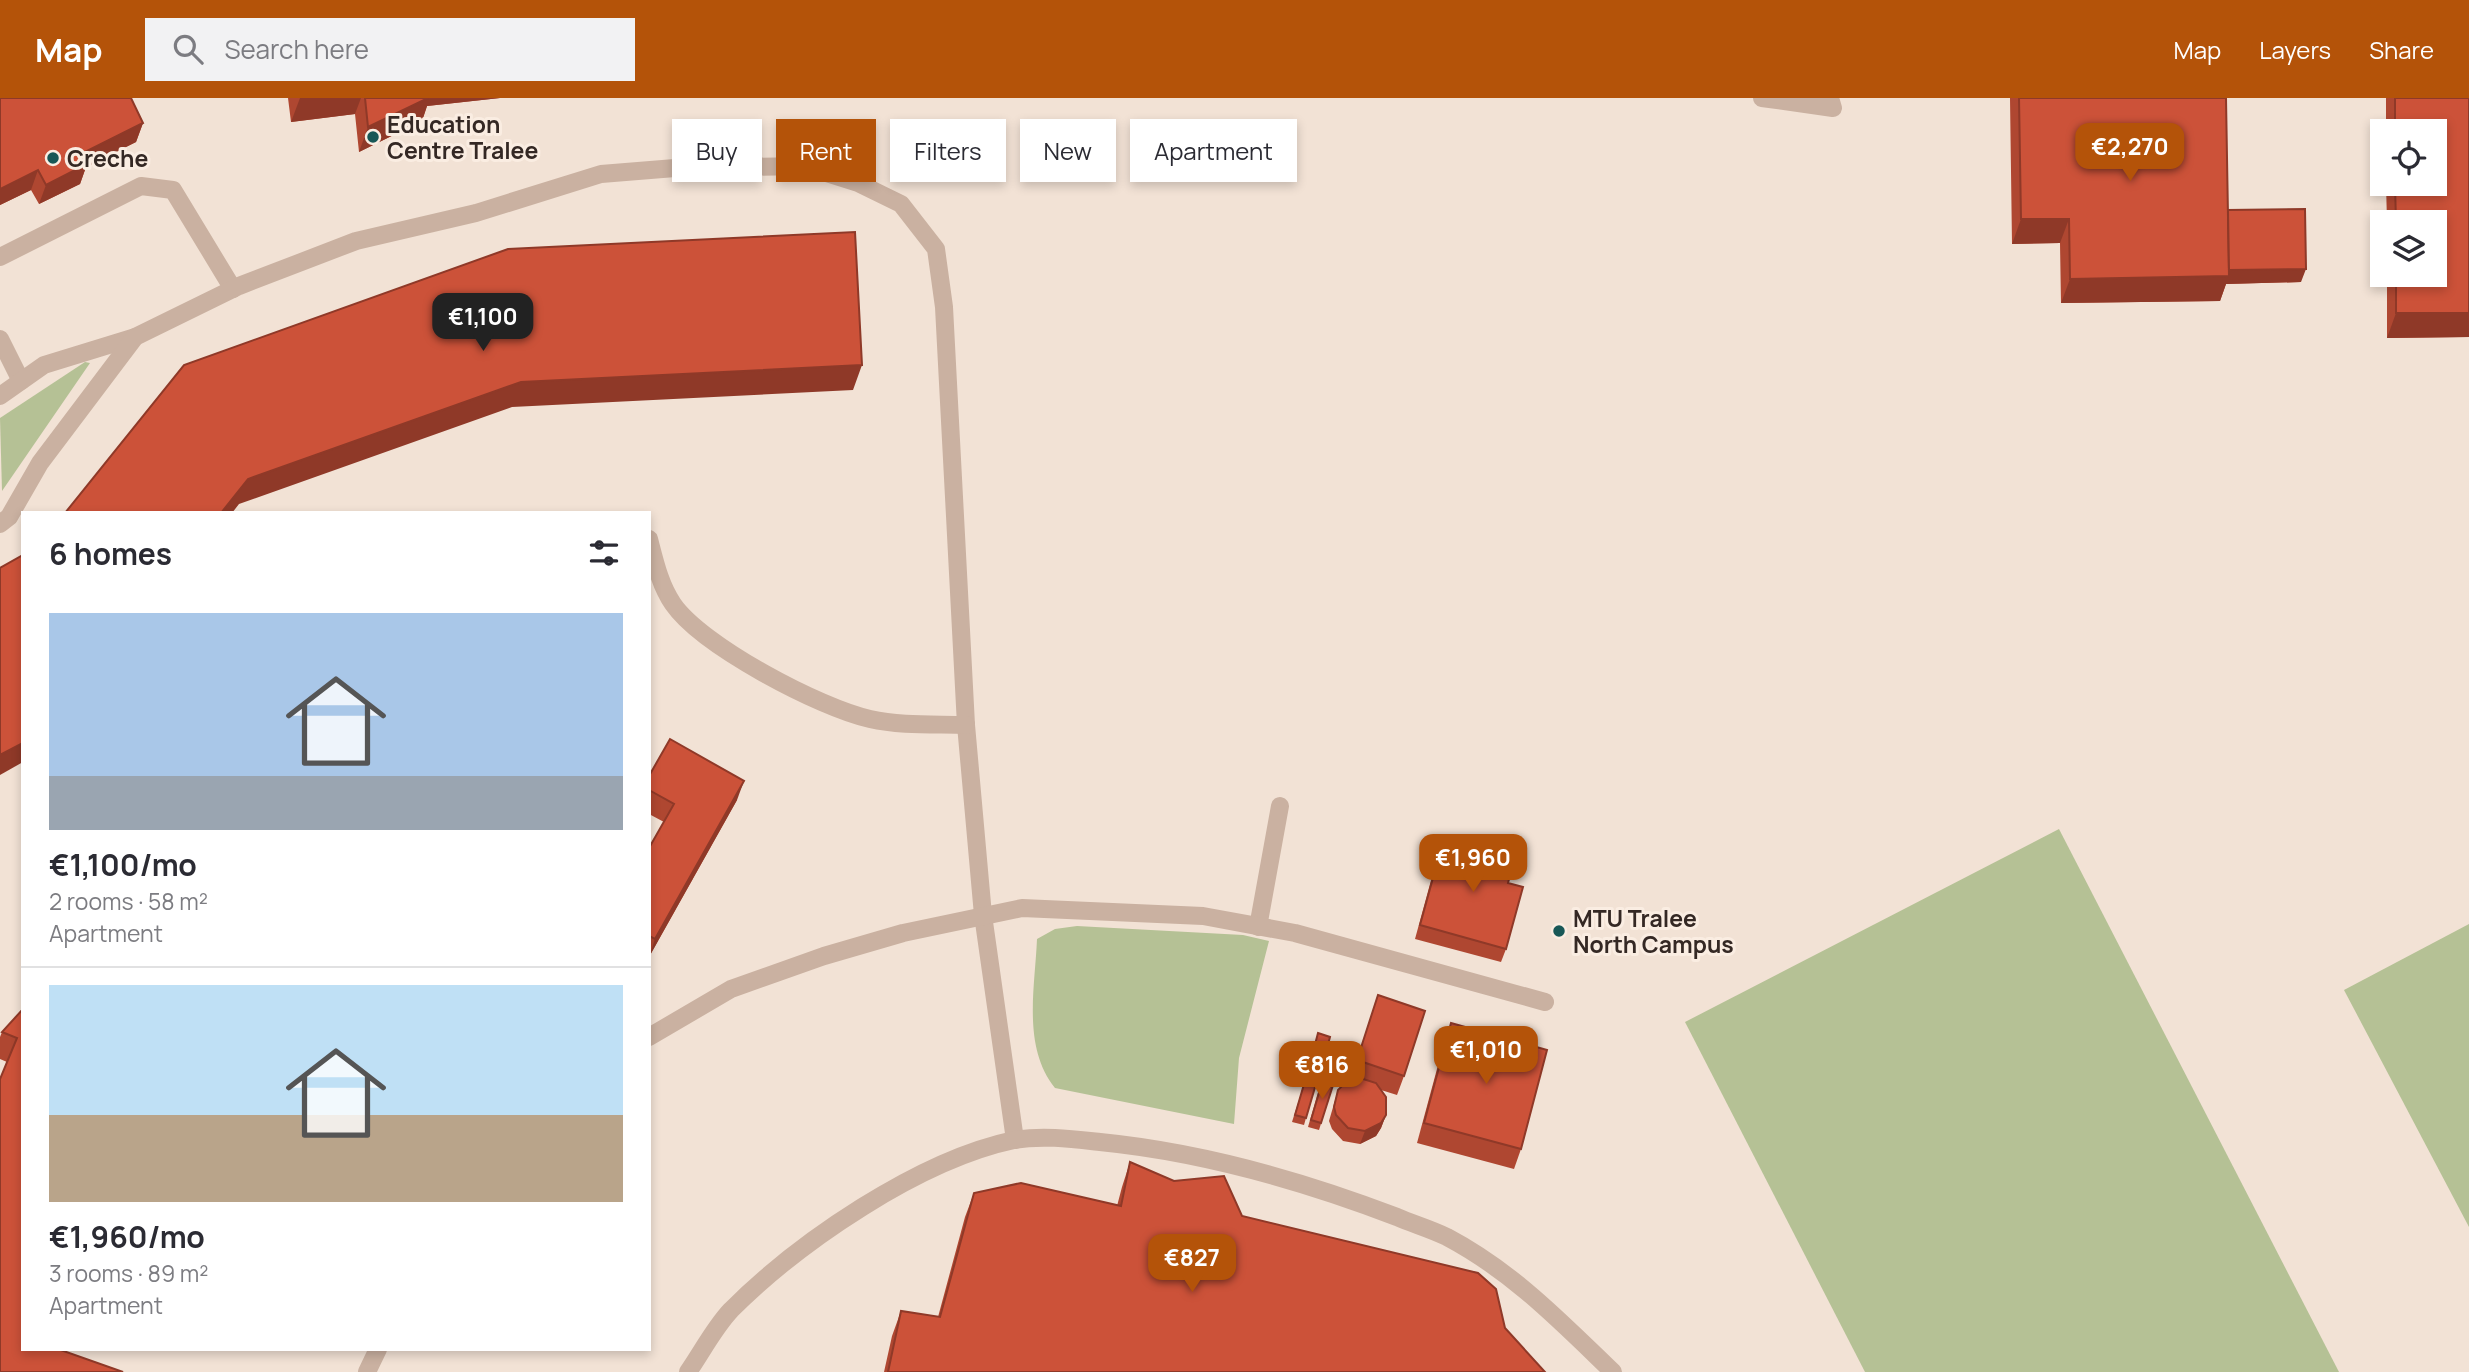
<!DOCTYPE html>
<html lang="en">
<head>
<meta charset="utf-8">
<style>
	:root { --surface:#fff; --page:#f2f2f3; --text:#2b2b33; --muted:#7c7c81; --line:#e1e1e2; --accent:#b45309 }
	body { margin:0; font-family:Manrope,sans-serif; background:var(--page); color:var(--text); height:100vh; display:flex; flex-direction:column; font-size:26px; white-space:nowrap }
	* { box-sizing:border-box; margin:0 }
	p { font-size:23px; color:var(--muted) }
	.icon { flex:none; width:38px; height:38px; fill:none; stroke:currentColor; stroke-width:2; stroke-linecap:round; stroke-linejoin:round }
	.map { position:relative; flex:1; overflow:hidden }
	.side { position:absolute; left:21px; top:413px; width:630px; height:840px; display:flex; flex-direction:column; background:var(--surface); border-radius:0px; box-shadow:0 4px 10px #0003 }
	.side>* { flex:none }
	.banner { position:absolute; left:672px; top:21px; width:665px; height:63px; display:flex; gap:14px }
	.buttons { position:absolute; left:2370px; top:21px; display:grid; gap:14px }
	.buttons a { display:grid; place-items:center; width:77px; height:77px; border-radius:0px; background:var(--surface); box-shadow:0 4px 10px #0003; font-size:35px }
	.price { position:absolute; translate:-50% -60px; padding:0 16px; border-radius:14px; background:var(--accent); color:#fff; font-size:23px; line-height:46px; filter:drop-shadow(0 2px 4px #0008) }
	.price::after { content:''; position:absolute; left:50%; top:42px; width:21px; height:16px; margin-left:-10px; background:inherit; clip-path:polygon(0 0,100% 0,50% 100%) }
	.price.selected { background:#222; color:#fff }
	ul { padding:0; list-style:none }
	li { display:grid; align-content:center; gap:14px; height:371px; padding:0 28px }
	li+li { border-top:2px solid var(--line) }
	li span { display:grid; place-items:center; height:217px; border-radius:0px; color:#555 }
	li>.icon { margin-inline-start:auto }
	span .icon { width:126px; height:126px; fill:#fffc; stroke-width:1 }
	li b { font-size:30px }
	h2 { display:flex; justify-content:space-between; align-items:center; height:84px; padding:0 28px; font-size:30px }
	.tag { padding:0 24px; border-radius:0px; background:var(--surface); box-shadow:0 4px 10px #0003; font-size:24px; line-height:63px }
	.tag.selected { background:var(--accent); color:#fff }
	header { display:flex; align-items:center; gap:42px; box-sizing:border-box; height:98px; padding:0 35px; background:var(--accent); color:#fff }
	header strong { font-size:33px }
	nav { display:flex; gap:38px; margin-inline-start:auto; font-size:24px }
	.search { width:490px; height:63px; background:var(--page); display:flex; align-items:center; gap:18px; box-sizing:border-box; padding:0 24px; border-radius:0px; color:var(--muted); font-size:26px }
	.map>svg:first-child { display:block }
	.green { fill:#b5c195 }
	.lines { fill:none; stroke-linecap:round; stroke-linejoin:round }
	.service { stroke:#cab1a1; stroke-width:18 }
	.wall { fill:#af4731 }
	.shaded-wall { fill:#8f3928 }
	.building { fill:#cc5239; stroke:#8f3928; stroke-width:2 }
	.poi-dot { fill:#185756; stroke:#faede2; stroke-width:2.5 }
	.labels { text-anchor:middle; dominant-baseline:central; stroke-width:6; stroke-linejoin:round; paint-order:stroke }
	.poi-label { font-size:23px; font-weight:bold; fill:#342824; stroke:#faede2; text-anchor:start }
</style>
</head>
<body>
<header>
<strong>Map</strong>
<div class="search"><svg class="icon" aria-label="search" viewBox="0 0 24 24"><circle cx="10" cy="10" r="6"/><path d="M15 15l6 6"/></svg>Search here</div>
<nav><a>Map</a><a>Layers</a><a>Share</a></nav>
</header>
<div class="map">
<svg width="2469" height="1274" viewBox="0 0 2469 1274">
	<rect width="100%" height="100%" fill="#f2e2d5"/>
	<g class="green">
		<polygon points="85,264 90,265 2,393 0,320"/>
		<polygon points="2059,731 2339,1274 1865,1274 1685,924"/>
		<polygon points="2469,826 2469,1129 2344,892"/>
		<path d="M 1077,828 L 1243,837 L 1269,843 L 1239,960 L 1234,1026 L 1055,990 C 1022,949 1035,890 1037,841 L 1055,831 Z"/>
	</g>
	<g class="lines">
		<g class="service">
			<polyline points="1762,0 1833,10 1830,0"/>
			<polyline points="0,159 141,88 173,92 233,191"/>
			<polyline points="0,241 21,283"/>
			<polyline points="0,298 44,267 135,239"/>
			<polyline points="0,426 9,419 40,365 135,239 239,188 356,143 476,115 601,76 675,70 804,68 858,85 901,106 936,151 944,209 966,627 983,817 1015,1042"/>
			<path d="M 649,441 C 655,464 660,487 673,506 C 702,548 820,610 870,621 C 901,628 934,626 966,627"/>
			<polyline points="1258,829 1280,708"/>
			<polyline points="649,939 731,891 824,858 903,835 1022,810 1203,818 1295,835 1545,904"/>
			<polyline points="367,1274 378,1251"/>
			<path d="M 688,1274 C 702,1254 714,1230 731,1212 C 799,1144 919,1062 1014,1042 C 1042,1037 1073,1041 1100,1044 C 1201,1054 1303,1083 1397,1119 C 1413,1126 1431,1131 1447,1139 C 1513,1174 1560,1223 1613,1274"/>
		</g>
	</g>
	<g class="wall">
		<polygon points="0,0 143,25 136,44 86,69 80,86 39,106 31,92 0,107"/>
		<polygon points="288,0 500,0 427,8 422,23 359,54 355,16 291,24"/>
		<polygon points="2010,0 2226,0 2228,112 2301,184 2226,186 2220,203 2061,205 2060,145 2012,146"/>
		<polygon points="2386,0 2469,0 2469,239 2387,240 2387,177 2434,177 2434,124 2387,124 2386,86 2434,86 2434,33 2386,33"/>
		<polygon points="649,678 737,702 649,859 649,750 664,724 649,716"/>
		<polygon points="1444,740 1506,851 1501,864 1415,841 1439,753"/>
		<polygon points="1378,897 1404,978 1397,997 1381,992 1386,1017 1381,1030 1376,1038 1360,1046 1343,1043 1332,1031 1329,1023 1338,992 1353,983 1350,982"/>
		<polygon points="23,911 0,1274 7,964 0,961 0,939 2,934"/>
		<polygon points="1451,925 1521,1051 1514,1071 1417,1045 1444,945"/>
		<polygon points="1318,935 1323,965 1320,972 1308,969"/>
		<polygon points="1305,983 1306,1020 1304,1027 1292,1024"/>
		<polygon points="1334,984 1319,1032 1308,1029 1320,988"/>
		<polygon points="1130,1064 1242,1118 1505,1230 1545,1274 884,1274 892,1238 901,1213 938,1219 965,1119 974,1095 1117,1108 1122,1089"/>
	</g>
	<g class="shaded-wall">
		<polygon points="300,0 361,0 355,16 291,24"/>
		<polygon points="424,0 500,0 427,8 422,23 359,54 368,29"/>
		<polygon points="143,25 136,44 86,69 80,86 39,106 46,87 81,56"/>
		<polygon points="38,72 31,92 0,107 0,91"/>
		<polygon points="2021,121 2069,121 2060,145 2012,146"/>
		<polygon points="2306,171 2301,184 2226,186 2220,203 2061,205 2070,181 2224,172"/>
		<polygon points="2396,215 2469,215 2469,239 2387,240"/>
		<polygon points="862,267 853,292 512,309 239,406 232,415 221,415 248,381 521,284"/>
		<polygon points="23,645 23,664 0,677 0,657"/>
		<polygon points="744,683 737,702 649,859 655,841"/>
		<polygon points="1386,1017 1381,1030 1376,1038 1360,1046 1365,1033"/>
	</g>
	<g class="building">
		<polygon points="0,0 131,0 143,25 81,56 87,66 46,87 38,72 0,91"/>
		<polygon points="365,0 428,0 368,29"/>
		<polygon points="2019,0 2226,0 2229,178 2070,181 2069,121 2021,121"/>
		<polygon points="2395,0 2469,0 2469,215 2396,215 2396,177 2434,177 2434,124 2396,124 2395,86 2434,86 2434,33 2395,33"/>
		<polygon points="2305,111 2306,171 2229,172 2228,112"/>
		<polygon points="855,134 862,267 521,284 248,381 221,415 65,415 184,267 508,151"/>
		<polygon points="23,457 23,645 0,657 0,470"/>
		<polygon points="670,641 744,683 655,841 649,838 649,750 674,706 649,692 649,678"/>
		<polygon points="1444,740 1515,759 1508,785 1523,789 1506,851 1420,827"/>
		<polygon points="1378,897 1425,913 1404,978 1357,962"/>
		<polygon points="23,911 23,1251 58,1251 123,1274 0,1274 0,981 17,940 2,934"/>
		<polygon points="1451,925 1547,952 1521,1051 1424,1025"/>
		<polygon points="1318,935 1330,939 1323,965 1311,962"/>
		<polygon points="1307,976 1318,979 1306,1020 1295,1017"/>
		<polygon points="1360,980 1376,985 1386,999 1386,1017 1381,1025 1365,1033 1348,1030 1336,1017 1334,1009 1338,992 1344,986"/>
		<polygon points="1323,981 1334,984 1321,1025 1311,1022"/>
		<polygon points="1130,1064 1174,1083 1224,1078 1242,1118 1478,1175 1496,1191 1505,1230 1545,1274 888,1274 901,1213 940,1219 974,1095 1021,1085 1121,1108"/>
	</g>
	<g class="poi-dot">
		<circle cx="373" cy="39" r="7"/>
		<circle cx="53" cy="60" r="7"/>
		<circle cx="1559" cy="833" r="7"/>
	</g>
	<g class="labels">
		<g class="poi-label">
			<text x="387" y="26">Education<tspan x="387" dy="26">Centre Tralee</tspan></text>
			<text x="67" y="60">Creche</text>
			<text x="1573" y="820">MTU Tralee<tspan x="1573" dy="26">North Campus</tspan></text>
		</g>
	</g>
</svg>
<div class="buttons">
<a><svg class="icon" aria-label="locate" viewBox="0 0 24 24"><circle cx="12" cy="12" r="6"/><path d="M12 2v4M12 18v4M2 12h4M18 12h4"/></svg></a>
<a><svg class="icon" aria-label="layers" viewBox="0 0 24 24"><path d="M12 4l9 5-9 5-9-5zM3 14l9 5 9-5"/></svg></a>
</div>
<b class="price" style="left:2130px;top:85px">€2,270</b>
<b class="price selected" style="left:483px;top:255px">€1,100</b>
<b class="price" style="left:1473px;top:796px">€1,960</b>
<b class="price" style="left:1486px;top:988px">€1,010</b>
<b class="price" style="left:1322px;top:1003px">€816</b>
<b class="price" style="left:1192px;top:1196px">€827</b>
<div class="banner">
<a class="tag">Buy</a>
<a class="tag selected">Rent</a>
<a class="tag">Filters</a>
<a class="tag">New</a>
<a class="tag">Apartment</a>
</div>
<section class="side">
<h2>6 homes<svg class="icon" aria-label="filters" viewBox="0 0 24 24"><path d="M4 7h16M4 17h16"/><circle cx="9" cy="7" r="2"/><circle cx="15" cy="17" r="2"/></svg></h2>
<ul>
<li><span style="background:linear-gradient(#a9c7e8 75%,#9aa5b1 0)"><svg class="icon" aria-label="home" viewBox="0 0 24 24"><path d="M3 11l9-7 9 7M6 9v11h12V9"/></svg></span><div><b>€1,100/mo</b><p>2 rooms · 58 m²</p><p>Apartment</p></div></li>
<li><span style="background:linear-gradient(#bfe0f5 60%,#b9a48a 0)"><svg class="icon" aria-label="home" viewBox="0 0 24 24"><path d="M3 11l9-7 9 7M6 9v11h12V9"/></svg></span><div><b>€1,960/mo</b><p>3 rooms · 89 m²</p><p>Apartment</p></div></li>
</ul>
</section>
</div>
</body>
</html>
